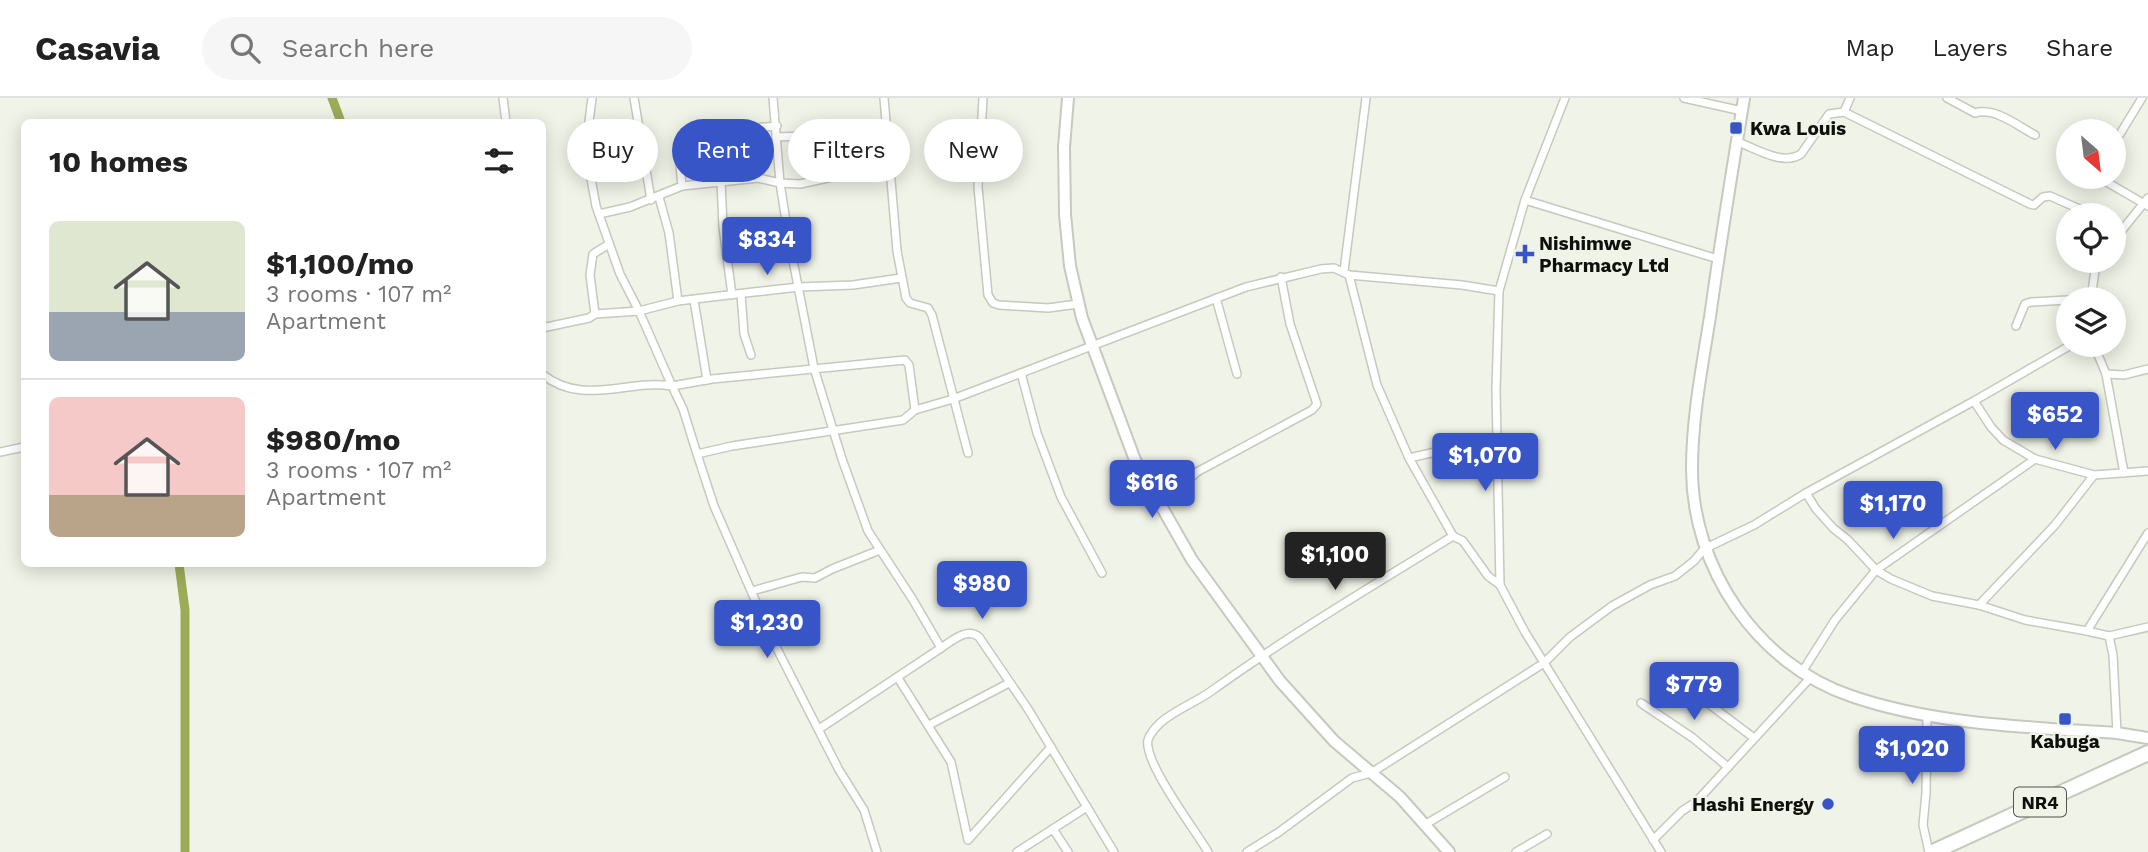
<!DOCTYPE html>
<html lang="en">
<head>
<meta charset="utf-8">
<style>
	:root { --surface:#fff; --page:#f6f6f6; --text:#222; --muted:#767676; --line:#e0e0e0; --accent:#3755c7 }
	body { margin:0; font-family:"Work Sans",sans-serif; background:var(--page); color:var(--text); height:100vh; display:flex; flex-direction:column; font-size:26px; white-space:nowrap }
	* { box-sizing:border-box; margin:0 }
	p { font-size:23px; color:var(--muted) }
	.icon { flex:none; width:38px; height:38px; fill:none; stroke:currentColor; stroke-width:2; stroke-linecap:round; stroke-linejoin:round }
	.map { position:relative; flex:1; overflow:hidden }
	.panel { position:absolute; left:21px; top:21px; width:525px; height:448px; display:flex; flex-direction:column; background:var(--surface); border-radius:10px; box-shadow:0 4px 18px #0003 }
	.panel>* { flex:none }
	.guide { position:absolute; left:567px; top:21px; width:665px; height:63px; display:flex; gap:14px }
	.needle { width:46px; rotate:152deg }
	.fabs { position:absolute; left:2056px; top:21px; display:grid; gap:14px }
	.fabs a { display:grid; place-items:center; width:70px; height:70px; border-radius:50%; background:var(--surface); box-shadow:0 4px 18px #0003; font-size:35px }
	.price { position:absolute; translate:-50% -60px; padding:0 16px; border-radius:7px; background:var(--accent); color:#fff; font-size:23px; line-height:46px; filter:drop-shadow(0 2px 4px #0008) }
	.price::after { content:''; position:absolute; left:50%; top:42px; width:21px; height:16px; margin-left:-10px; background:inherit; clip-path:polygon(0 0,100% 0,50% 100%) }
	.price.on { background:#222; color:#fff }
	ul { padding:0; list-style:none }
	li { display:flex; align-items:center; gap:21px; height:175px; padding:0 28px }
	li+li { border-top:2px solid var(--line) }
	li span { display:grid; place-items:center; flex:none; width:196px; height:140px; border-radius:10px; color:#555 }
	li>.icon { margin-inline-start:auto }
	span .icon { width:84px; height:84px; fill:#fffc; stroke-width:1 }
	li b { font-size:30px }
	h2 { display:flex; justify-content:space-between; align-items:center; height:84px; padding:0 28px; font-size:30px }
	.chip { padding:0 24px; border-radius:32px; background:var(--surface); box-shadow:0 4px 18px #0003; font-size:24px; line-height:63px }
	.chip.on { background:var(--accent); color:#fff }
	header { display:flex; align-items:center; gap:42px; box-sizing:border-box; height:98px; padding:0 35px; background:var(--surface); border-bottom:2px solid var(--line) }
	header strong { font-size:33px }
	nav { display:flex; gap:38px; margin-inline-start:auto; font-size:24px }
	.search { width:490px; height:63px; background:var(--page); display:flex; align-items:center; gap:18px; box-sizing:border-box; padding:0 24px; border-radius:38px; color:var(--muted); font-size:26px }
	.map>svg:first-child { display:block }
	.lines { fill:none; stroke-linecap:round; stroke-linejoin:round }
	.canal { stroke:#9cab58; stroke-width:9 }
	.street-casing { stroke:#c6c9bd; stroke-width:10 }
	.secondary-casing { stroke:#c6c9bd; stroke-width:14 }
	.highway-casing { stroke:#c6c9bd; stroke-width:18 }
	.street { stroke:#fff; stroke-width:7 }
	.secondary { stroke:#fff; stroke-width:10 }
	.highway { stroke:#fff; stroke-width:14 }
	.poi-dot { fill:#3755c7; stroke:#f0f3e7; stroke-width:2.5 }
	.labels { text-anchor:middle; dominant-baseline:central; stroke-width:5; stroke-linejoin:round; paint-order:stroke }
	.shield { fill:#f0f3e7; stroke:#52544e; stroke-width:2 }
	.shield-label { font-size:18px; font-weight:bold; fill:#0f100c }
	.poi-label { font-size:19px; font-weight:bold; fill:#0f100c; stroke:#f0f3e7; text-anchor:start }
</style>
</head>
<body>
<header>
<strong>Casavia</strong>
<div class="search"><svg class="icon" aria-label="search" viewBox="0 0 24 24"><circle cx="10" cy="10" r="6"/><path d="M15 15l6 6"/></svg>Search here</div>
<nav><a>Map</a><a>Layers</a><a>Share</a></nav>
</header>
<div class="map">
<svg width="2148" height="754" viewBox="0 0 2148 754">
	<rect width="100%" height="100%" fill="#f0f3e7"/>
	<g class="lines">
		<g class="canal">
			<polyline points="332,0 341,24"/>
			<polyline points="179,466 185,512 185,754"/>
		</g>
		<defs>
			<g id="street">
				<polyline points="503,0 506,24"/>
				<polyline points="592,0 587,39 588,64 596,108 620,176 639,213 672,288 712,281 905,262 909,267 915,312"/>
				<polyline points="634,0 651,102"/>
				<path d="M 773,0 L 780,85 L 789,142 L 814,270 L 842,361 L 868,433 L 913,502 L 941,550 C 952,543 967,529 979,539 L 1028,611 L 1114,754"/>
				<polyline points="884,0 897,153 906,200 910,205 928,210 932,217 968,355"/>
				<polyline points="983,0 978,89 988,197 993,205 999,207 1048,210 1078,206"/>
				<polyline points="1565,0 1525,102 1499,193 1496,292 1500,487 1525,534 1661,754"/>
				<polyline points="1684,0 1742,13"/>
				<path d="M 1947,0 L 1975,15 C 1995,9 2018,28 2035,37"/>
				<polyline points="1844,14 1850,0"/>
				<polyline points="2120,36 2142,0"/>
				<polyline points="776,39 805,38 885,27"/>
				<path d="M 1738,44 C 1757,51 1783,68 1801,56 L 1829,16 L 1844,14 L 2030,106 L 2034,107 L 2043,99 L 2050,98 L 2093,117"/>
				<polyline points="2061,57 2068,61"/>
				<polyline points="2098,79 2148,108"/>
				<polyline points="721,83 723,129 732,197"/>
				<polyline points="682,88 678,47 681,38 687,35 777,28"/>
				<polyline points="659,99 669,135 678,203"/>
				<polyline points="1525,102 1718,161"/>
				<polyline points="599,116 630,109 682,88 758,80 780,85 800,86 837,78 864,69 889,67"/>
				<polyline points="2114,142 2148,100"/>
				<polyline points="1344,173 1366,0"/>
				<polyline points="741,196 744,236 751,257"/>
				<polyline points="1216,200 1237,276"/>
				<polyline points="2091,201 2095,172 2101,163"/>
				<polyline points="694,202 707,282"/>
				<polyline points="595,216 639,213 678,203 745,195 799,189 853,187 901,180"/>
				<polyline points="2016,228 2025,206 2031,204 2068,202"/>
				<polyline points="542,230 589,220 595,216 590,177 593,156 609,146"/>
				<polyline points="2094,247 2106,276 2124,375"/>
				<polyline points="1021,275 1037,335 1061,399 1102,475"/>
				<path d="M 542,276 C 583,309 626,281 672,288 L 683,311 L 697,356 L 732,348 L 903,322 L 915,312 L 953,301 L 1246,189 L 1321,171 L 1334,170 L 1349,177 L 1462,187 L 1499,193"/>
				<polyline points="2106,276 2124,277 2148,271"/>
				<polyline points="1974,303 1991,329 2003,342 2035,361 2094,377 2148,373"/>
				<polyline points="0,354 24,349"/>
				<polyline points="697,356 714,408 773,543 839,672 864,712 877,754"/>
				<polyline points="1409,360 1497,340"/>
				<polyline points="1806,395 1816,411 1833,430 1848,442 1876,472 1891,481 1932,498 1979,507 2025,522 2087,533 2148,435"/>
				<polyline points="1159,401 1181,388 1197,374 1312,312 1317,306 1290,226 1281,179"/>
				<polyline points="1453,438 1463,443 1488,478 1500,487"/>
				<polyline points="752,493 802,479 815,480 832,471 880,452"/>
				<polyline points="1979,507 2055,427 2094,377"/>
				<polyline points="2087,533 2109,538 2113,557 2117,635"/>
				<polyline points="2109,538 2148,529"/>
				<polyline points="1802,574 1835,522 1876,472 2035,361"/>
				<polyline points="898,580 951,664 968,742 1051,649"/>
				<polyline points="1694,592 1697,597 1754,640"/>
				<polyline points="1641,605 1693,640 1728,669"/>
				<polyline points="1927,617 1926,695 1923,727 1929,754"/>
				<polyline points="929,627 1009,585"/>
				<polyline points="819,631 941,550"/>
				<polyline points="1426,726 1505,679"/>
				<polyline points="1053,731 1068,754"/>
				<polyline points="1653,742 1682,713 1696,704 1811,579"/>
				<polyline points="1017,754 1087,709"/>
				<path d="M 1208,754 C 1196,733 1143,664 1148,642 C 1150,635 1155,630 1160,625 C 1175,612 1194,605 1210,594 C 1288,538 1371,489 1453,438 L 1409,360 L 1377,287 L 1349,177"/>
				<polyline points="1247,754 1279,734 1352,680 1371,675 1544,565 1570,539 1612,508 1650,487 1675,478 1694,463 1704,451 1754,427 1806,395 1974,303 2071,247"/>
				<polyline points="1516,754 1547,736"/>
			</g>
			<g id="secondary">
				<polyline points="1068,0 1064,49 1065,116 1070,168 1082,220 1135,362 1192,462 1280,583 1334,643 1400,699 1449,754"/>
				<path d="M 1744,0 C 1732,73 1720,146 1710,219 C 1702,269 1692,320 1692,371 C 1692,470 1757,566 1851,598 C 1935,627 2029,629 2117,635 L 2148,640"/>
			</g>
			<polyline id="highway" points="1933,754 2148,655"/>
		</defs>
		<use href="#street" class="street-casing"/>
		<use href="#secondary" class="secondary-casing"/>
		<use href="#highway" class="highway-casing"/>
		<use href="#street" class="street"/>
		<use href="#secondary" class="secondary"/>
		<use href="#highway" class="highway"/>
	</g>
	<g class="poi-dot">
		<rect x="1729" y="23" width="14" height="14" rx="3.5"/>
		<path d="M1521.5 145.5h7v7h7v7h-7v7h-7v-7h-7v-7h7z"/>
		<rect x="2058" y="614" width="14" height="14" rx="3.5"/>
		<circle cx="1828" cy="706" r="7"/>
	</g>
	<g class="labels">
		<rect class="shield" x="2014" y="689.5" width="52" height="29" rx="5"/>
		<g class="shield-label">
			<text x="2040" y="704">NR4</text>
		</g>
		<g class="poi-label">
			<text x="1750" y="30">Kwa Louis</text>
			<text x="1539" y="145">Nishimwe<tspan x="1539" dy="22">Pharmacy Ltd</tspan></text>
			<text x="2065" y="643" text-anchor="middle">Kabuga</text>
			<text x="1814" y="706" text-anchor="end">Hashi Energy</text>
		</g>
	</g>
</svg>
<div class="fabs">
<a><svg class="needle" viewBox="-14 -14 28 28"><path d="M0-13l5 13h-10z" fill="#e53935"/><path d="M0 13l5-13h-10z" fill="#767676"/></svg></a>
<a><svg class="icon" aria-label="locate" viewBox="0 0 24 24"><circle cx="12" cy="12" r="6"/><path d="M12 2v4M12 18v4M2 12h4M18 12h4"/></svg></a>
<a><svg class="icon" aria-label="layers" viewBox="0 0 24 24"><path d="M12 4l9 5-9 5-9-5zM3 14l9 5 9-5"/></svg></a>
</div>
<b class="price" style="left:767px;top:179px">$834</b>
<b class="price" style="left:2055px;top:354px">$652</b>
<b class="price" style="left:1485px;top:395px">$1,070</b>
<b class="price" style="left:1152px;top:422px">$616</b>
<b class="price" style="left:1893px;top:443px">$1,170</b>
<b class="price on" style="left:1335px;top:494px">$1,100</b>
<b class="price" style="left:982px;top:523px">$980</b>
<b class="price" style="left:767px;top:562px">$1,230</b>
<b class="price" style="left:1694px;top:624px">$779</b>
<b class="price" style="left:1912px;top:688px">$1,020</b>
<div class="guide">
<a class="chip">Buy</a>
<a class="chip on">Rent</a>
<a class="chip">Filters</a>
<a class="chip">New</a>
</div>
<section class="panel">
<h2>10 homes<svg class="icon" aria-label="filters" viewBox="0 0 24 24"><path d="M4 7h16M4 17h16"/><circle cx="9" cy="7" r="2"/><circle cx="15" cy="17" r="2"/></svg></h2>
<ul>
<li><span style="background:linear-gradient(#dfe7d0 65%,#9aa5b1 0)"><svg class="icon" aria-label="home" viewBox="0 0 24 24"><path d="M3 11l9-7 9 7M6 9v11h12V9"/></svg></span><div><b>$1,100/mo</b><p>3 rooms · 107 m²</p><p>Apartment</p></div></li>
<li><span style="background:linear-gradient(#f6c9c9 70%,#b9a48a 0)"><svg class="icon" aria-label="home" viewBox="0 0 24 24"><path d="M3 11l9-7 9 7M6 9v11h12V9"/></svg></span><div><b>$980/mo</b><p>3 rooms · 107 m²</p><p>Apartment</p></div></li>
</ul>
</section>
</div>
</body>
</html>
